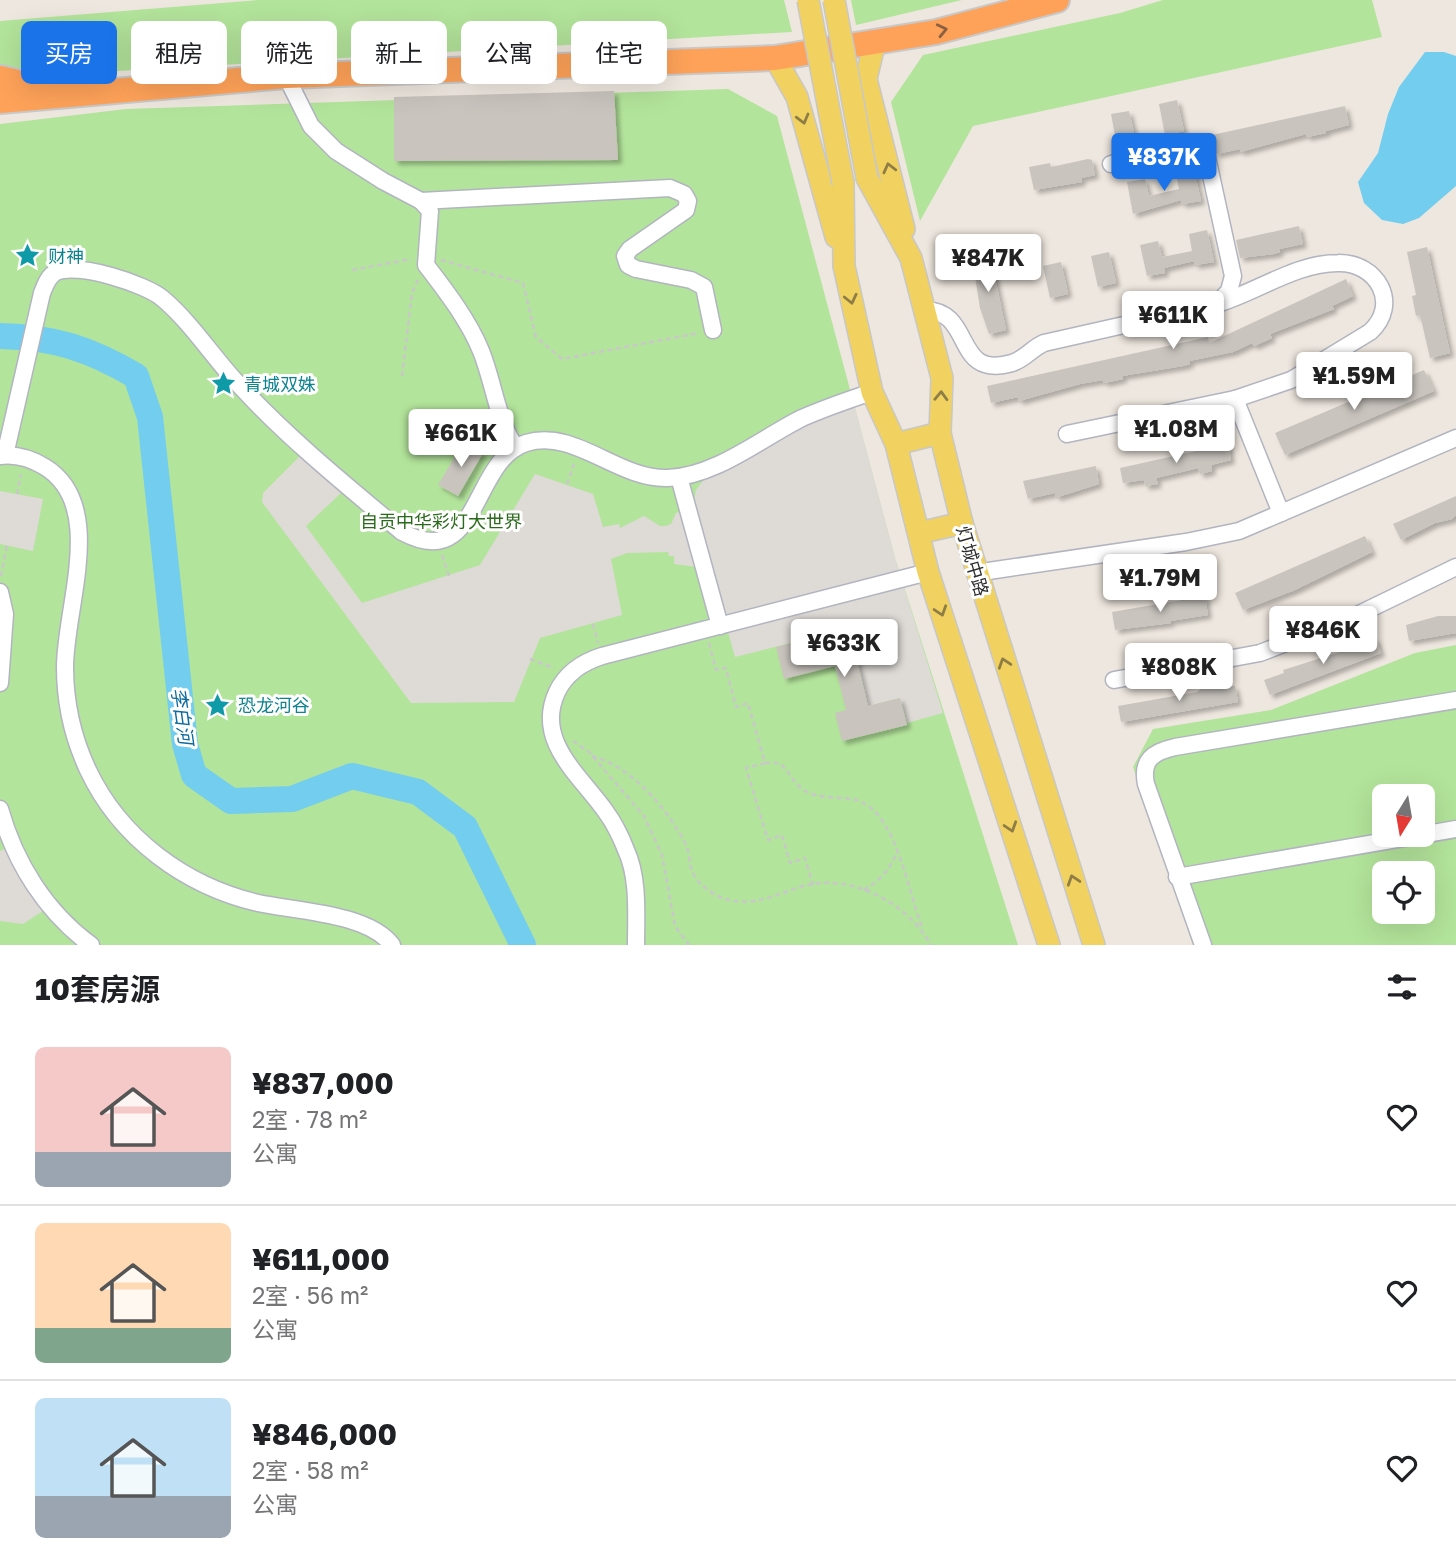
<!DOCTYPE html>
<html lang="zh">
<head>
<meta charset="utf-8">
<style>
	:root { --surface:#fff; --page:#f2f2f2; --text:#202124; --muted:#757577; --line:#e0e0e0; --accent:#1a73e8 }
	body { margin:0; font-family:"Golos Text","Noto Sans SC",sans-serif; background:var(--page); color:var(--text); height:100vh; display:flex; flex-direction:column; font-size:26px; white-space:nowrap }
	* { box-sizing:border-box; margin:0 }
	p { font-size:23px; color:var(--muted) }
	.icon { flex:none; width:38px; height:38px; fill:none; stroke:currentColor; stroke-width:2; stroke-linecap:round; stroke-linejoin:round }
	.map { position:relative; height:945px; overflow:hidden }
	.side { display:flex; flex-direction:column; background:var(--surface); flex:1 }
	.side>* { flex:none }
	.guide { position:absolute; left:21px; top:21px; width:700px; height:63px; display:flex; gap:14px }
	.needle { width:46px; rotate:191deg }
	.tools { position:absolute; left:1372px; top:784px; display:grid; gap:14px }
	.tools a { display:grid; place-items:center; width:63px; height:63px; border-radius:10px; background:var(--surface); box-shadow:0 7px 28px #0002; font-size:35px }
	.price { position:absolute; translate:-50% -60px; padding:0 16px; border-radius:7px; background:#fff; color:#222; font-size:23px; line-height:46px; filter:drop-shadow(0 2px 4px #0008) }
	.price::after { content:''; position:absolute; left:50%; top:42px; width:21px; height:16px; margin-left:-10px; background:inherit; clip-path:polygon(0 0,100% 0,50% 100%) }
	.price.current { background:var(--accent); color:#fff }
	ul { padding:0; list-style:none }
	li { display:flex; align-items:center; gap:21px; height:175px; padding:0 35px }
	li+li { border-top:2px solid var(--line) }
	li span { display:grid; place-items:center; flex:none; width:196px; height:140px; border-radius:10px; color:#555 }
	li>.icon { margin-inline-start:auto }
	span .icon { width:84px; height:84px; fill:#fffc; stroke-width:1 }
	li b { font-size:30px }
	h2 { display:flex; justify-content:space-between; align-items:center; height:84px; padding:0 35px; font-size:30px }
	.chip { padding:0 24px; border-radius:10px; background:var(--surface); box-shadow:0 7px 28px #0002; font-size:24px; line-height:63px }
	.chip.current { background:var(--accent); color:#fff }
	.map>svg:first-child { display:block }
	.green { fill:#b3e49b; fill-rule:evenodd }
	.plaza { fill:#dedad6 }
	.water { fill:#72cdef }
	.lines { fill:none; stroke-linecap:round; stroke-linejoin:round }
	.river { stroke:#72cdef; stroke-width:26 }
	.building { fill:#c9c4be; filter:url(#shadow) }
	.minor-casing { stroke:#b2b5c0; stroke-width:19 }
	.major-casing { stroke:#c8c8c8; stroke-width:24 }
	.highway-casing { stroke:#c8c8c8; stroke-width:28 }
	.path { stroke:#c8c8c8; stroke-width:2.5; stroke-dasharray:5 3.5; stroke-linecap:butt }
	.minor { stroke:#fff; stroke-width:16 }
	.major { stroke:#f1d160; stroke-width:21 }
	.highway { stroke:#fea259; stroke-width:24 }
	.major-bridge-casing { stroke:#c8c8c8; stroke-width:24; stroke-linecap:butt }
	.major-bridge { stroke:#f1d160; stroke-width:21 }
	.oneway { stroke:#8a6140 }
	.oneway2 { stroke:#8e7e46 }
	.labels { text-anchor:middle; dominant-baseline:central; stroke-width:6; stroke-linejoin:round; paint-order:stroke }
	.culture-label { font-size:18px; fill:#0d838f; stroke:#fff; text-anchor:start }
	.park-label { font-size:18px; fill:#2a6b1b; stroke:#fff }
	.street-label { font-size:18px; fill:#2c2c2c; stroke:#fff }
	.water-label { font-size:19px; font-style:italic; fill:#0d6b9f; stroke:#fff }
</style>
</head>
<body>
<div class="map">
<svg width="1456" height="945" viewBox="0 0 1456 945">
	<defs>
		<filter id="shadow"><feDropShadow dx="4" dy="4" stdDeviation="2" flood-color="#0004"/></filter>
	</defs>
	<rect width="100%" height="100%" fill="#eee7df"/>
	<g class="green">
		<polygon points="258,0 784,0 792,32 32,76 0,69 0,21"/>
		<polygon points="851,0 962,0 856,25"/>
		<polygon points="1163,0 1372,0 1382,37 973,126 920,221 891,102 923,55 1120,13"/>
		<polygon points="728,89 777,116 895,558 1018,945 0,945 0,124 126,109"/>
		<path d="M 1456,645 L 1456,945 L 1193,945 L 1133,767 L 1153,729 L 1271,710 L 1415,653 ZM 1384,796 L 1423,796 L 1423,835 L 1384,835 ZM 1384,873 L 1423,873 L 1423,912 L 1384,912 Z"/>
	</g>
	<g class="plaza">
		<polygon points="854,404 895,558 943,713 907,723 900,698 868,706 857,660 865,624 735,657 693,508 696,490 706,477 811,420"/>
		<polygon points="301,455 341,493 306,526 362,603 480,565 535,474 593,494 603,527 619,524 620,528 644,516 660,526 666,526 671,524 676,513 682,511 697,567 674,564 674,556 669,556 668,552 627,553 611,559 622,615 540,638 514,702 411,703 262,502 263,493"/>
		<polygon points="0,491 43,499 33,551 0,544"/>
		<polygon points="7,848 23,849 45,886 46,909 23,924 0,921 0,851"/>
	</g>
	<polygon class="water" points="1425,52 1444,52 1456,56 1456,186 1419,218 1403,224 1382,220 1364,203 1358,182 1378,153 1388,114 1399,87"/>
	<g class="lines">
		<path class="river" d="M 0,336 C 54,337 90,349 136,376 L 150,417 L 185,744 L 194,775 L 231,801 L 292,799 L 352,776 L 418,792 L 465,827 L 523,945"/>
	</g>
	<g class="building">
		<polygon points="614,91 618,160 394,161 394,97"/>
		<polygon points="1177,100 1184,131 1165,135 1159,104"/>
		<polygon points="1345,106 1349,125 1326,131 1326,133 1307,137 1306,134 1240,152 1240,149 1217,154 1215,151 1212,135"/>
		<polygon points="1129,111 1136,142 1117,146 1111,114"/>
		<polygon points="1088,159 1092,160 1095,175 1081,178 1082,182 1034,190 1029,167 1050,163 1051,167"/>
		<polygon points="1194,169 1201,201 1182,204 1181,200 1133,214 1127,182 1145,179 1149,196 1179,189 1176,173"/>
		<polygon points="1299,226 1303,244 1279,249 1280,252 1274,254 1240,258 1236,240"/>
		<polygon points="1207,230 1214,262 1195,265 1194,261 1164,268 1165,273 1147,276 1140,245 1158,241 1162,257 1192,251 1189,234"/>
		<polygon points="1427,247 1450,353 1430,358 1420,315 1416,316 1412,296 1416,295 1407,252"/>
		<polygon points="1109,252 1116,283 1098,287 1091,256"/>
		<polygon points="990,254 1006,330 989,334 980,308 972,258"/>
		<polygon points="1061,262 1068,294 1050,298 1043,266"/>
		<polygon points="1346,279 1353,296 1332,306 1334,309 1270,334 1272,338 1254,346 1252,343 1233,352 1189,361 1190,364 1183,366 1122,376 1123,379 1104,383 1103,380 1080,384 1019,401 1018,397 991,403 987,386 1208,337 1209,343"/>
		<polygon points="1424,370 1434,391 1285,455 1275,433"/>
		<polygon points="464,441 483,453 458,496 438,485"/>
		<polygon points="1228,444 1231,460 1211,465 1212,471 1200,474 1198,468 1173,474 1156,478 1158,484 1145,486 1144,480 1123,483 1120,468"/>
		<polygon points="1096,466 1099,484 1061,496 1056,497 1055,493 1028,499 1023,481"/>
		<polygon points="1456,496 1456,515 1452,519 1435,523 1401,540 1393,524"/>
		<polygon points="1365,536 1372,552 1295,590 1243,610 1235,593"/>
		<polygon points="1205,596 1208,615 1170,621 1171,623 1115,630 1112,612"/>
		<polygon points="1438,616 1456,616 1456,633 1409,641 1406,625"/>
		<polygon points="865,624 873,656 857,660 868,706 900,698 907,725 842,741 835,713 846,710 835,666 784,679 776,647"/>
		<polygon points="1376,638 1381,653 1270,695 1264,680 1284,673 1283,670 1340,652 1339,649 1344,647"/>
		<polygon points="1235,686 1238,702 1121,722 1118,706 1197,692 1202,688"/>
	</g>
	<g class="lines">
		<defs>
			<g id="minor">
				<path d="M 286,76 L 311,126 L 336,151 L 383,181 L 421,201 L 430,211 L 426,265 C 446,291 469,321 481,351 C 494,383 497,420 516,448"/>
				<polyline points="421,201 670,188 684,194 688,201 686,210 630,249 625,256 628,265 636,269 691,280 704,287 713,330"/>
				<path d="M 925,310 C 975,311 952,380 1012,363 C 1025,359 1032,348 1044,343 L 1217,304 L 1229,291 L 1233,276 L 1207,157 L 1199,150 L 1189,148 L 1111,164"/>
				<polyline points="1235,399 1281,513"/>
				<path d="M 1067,434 L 1235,399 L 1291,380 L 1370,332 C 1401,304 1377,262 1338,263 C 1297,263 1258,291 1220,303"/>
				<path d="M 5,455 L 42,293 C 45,286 48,276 56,272 C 78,262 145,284 162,298 C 192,323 214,359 240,386 C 289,439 347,486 402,532 C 480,574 471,460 526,443 C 575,428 618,480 668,478 C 716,476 760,439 802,418 C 825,408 848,400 872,392"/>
				<path d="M 0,456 C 16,454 32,459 45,467 C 107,505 65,607 65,667 C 65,702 73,738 88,770 C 120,838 185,886 258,903 C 295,911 368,913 392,945"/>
				<polyline points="679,477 720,626"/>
				<polyline points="975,573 1186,542 1239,531 1456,438"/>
				<polyline points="0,592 5,614 0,683"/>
				<polyline points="1114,680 1260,653 1351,618 1456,567"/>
				<path d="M 0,809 C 15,863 46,912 91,945"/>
				<polyline points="1177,877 1456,829"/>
				<path d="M 636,945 C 636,915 639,878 626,850 C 621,837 614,823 606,812 C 581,776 534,741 557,692 C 566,673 583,662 602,656 L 928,572"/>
				<path d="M 1203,945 L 1146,784 C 1141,760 1153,752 1175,747 L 1456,700"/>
			</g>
			<g id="major">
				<polyline points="875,41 866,79 904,229"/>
				<polyline points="775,58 797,97 836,237"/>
				<polyline points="867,178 911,258 942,378 940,433 962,523 1094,945"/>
				<polyline points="843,183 844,266 872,392 896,444 928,572 1049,945"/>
				<polyline points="896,444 940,433"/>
				<polyline points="919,533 962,523"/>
			</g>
			<g id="highway">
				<polyline points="0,78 47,89"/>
				<polyline points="0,101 286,76 775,58 936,32 1057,0"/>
			</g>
		</defs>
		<use href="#minor" class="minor-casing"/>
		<use href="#major" class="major-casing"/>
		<use href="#highway" class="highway-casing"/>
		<g class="path">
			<polyline points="441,260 523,283 536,337 562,359 699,333"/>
			<polyline points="352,270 411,259"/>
			<polyline points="402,376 412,293 418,280"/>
			<polyline points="567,484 574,464"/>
			<polyline points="17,494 21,474"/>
			<polyline points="488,510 507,521"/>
			<polyline points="442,555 449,576"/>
			<polyline points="1,576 7,545"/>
			<polyline points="593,624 598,643"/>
			<path d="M 709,643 L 716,670 L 726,668 L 736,707 L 748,703 L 765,763 C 788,759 787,777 801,788 C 817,801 841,795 859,801 C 897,815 908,892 922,927"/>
			<polyline points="530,659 554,668"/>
			<polyline points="573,741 589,752 644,816 662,855 675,926 689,945"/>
			<path d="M 592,756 C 632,767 668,809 686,845 C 690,853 689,863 692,871 C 697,884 715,897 729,900 C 755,906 776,895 800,887 C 849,871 908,903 931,945"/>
			<polyline points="765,763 746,768 768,840 782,835 790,863 805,858 813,885"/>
			<path d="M 864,890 C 880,881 890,869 897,852"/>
		</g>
		<use href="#minor" class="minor"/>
		<use href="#major" class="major"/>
		<use href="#highway" class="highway"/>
		<defs>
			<g id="major-bridge">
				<polyline points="808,0 843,183"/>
				<polyline points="834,0 867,178"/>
			</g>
		</defs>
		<use href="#major-bridge" class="major-bridge-casing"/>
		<use href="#major-bridge" class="major-bridge"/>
	</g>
	<defs><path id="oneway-chevron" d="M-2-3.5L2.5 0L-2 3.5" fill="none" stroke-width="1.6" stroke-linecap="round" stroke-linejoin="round" transform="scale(1.75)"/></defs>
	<use class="oneway" href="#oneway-chevron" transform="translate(942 30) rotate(-13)"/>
	<g class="oneway2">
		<use href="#oneway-chevron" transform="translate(803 119) rotate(75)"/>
		<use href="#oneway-chevron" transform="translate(889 168) rotate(-104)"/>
		<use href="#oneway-chevron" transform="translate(851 299) rotate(77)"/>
		<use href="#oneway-chevron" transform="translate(941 396) rotate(-88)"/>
		<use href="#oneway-chevron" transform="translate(941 611) rotate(72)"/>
		<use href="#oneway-chevron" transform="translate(1004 663) rotate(-108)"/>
		<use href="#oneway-chevron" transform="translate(1011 827) rotate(72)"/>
		<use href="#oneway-chevron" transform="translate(1073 880) rotate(-108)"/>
	</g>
	<defs>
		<symbol id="sight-bare" viewBox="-9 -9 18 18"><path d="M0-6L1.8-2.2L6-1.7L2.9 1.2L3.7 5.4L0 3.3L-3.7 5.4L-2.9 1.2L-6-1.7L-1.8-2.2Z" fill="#0f9aa8" stroke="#fff" stroke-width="2.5" paint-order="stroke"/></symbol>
	</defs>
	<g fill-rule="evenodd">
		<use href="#sight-bare" x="10" y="238" width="35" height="35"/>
		<use href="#sight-bare" x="206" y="366" width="35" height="35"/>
		<use href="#sight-bare" x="200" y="688" width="35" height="35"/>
	</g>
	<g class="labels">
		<g class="culture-label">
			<text x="48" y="256">财神</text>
			<text x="244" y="384">青城双姝</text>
			<text x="238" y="705">恐龙河谷</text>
		</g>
		<g class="park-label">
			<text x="441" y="521">自贡中华彩灯大世界</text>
		</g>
		<g class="street-label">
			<text transform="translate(973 561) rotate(74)">灯城中路</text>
		</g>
		<g class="water-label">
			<text transform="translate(183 716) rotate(82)">李白河</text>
		</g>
	</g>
</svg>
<div class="tools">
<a><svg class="needle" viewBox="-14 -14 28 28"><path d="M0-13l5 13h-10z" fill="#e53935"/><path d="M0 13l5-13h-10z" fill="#757577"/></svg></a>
<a><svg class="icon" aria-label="locate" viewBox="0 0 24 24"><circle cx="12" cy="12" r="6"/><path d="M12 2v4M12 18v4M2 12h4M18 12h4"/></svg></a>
</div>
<b class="price current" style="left:1164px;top:193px">¥837K</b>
<b class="price" style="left:988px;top:294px">¥847K</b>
<b class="price" style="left:1173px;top:351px">¥611K</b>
<b class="price" style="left:1354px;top:412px">¥1.59M</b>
<b class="price" style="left:1176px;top:465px">¥1.08M</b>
<b class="price" style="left:461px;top:469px">¥661K</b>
<b class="price" style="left:1160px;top:614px">¥1.79M</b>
<b class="price" style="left:1323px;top:666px">¥846K</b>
<b class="price" style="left:844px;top:679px">¥633K</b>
<b class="price" style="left:1179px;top:703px">¥808K</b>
<div class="guide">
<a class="chip current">买房</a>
<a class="chip">租房</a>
<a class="chip">筛选</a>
<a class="chip">新上</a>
<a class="chip">公寓</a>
<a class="chip">住宅</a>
</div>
</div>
<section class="side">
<h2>10套房源<svg class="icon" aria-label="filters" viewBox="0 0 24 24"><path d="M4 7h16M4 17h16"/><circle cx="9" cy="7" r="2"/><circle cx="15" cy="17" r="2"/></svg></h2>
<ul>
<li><span style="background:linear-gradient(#f6c9c9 75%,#9aa5b1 0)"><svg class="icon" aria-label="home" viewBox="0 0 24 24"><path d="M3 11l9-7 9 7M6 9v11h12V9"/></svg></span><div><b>¥837,000</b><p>2室 · 78 m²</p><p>公寓</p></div><svg class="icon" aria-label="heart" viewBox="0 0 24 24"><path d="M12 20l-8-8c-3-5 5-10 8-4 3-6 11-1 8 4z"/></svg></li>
<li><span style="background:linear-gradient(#ffd9b3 75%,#7fa58c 0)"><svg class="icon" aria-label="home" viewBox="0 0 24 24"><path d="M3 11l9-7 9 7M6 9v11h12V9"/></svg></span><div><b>¥611,000</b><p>2室 · 56 m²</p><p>公寓</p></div><svg class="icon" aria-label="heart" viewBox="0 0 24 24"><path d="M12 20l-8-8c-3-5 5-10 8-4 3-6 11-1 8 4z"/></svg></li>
<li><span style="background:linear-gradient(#bfe0f5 70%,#9aa5b1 0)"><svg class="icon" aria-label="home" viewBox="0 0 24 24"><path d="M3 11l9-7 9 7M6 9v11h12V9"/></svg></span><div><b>¥846,000</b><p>2室 · 58 m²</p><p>公寓</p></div><svg class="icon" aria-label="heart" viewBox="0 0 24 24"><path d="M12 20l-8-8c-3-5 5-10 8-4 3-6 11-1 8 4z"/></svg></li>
</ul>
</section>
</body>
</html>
